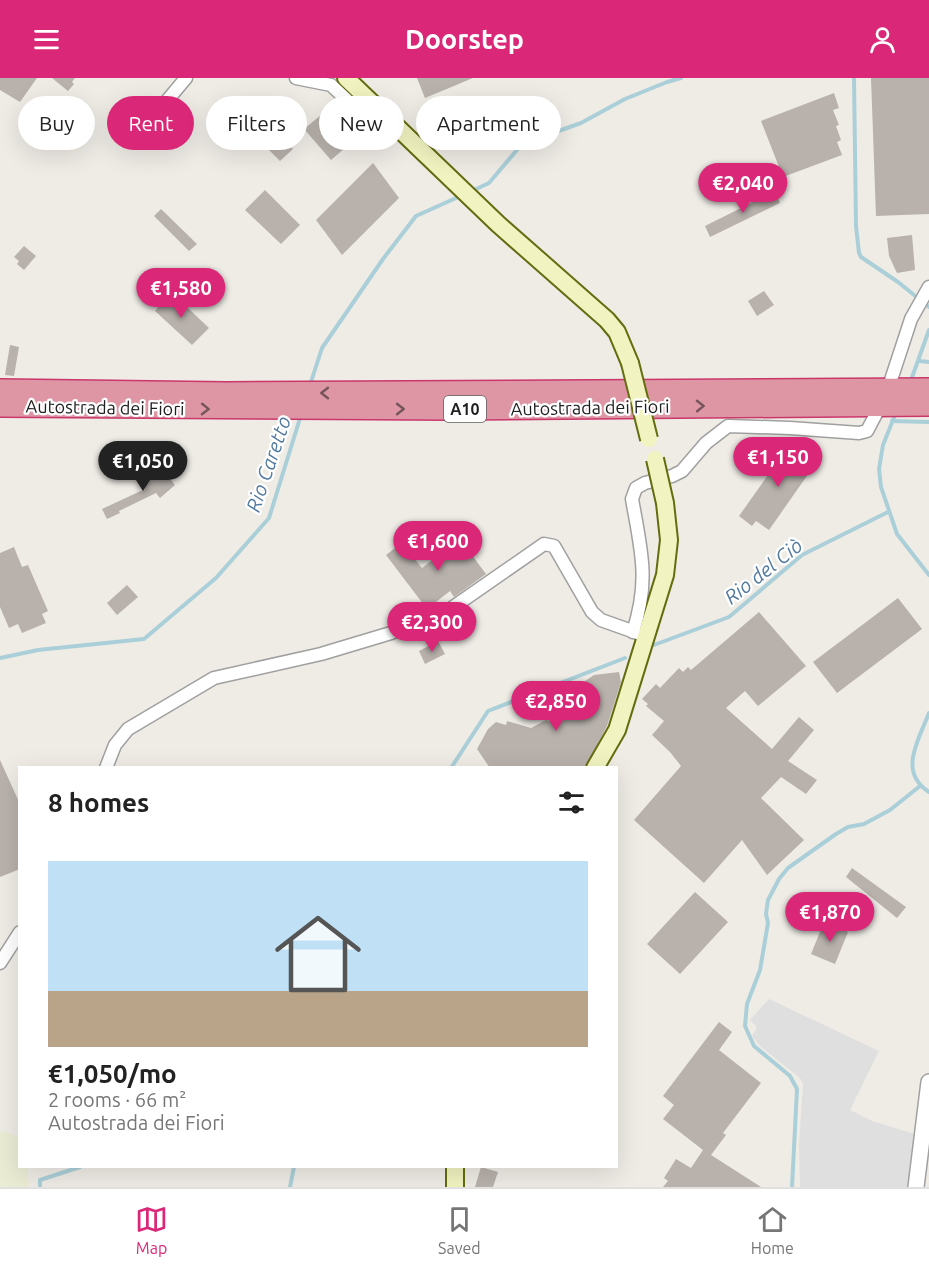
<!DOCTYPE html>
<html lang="en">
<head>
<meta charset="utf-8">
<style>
	:root { --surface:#fff; --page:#f2f2f2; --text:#222; --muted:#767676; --line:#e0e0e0; --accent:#db2777 }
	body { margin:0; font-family:Ubuntu,sans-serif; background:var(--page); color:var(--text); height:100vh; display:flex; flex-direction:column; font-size:22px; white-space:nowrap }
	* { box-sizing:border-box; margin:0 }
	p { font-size:20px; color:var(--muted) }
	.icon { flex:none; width:33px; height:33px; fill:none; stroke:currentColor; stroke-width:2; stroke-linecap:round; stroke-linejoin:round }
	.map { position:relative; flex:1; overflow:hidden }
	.sheet { position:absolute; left:18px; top:688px; width:600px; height:402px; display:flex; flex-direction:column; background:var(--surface); border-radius:0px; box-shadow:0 6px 24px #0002 }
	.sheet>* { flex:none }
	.guide { position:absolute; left:18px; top:18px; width:600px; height:54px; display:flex; gap:12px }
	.price { position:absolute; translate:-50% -51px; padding:0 14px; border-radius:21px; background:var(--accent); color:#fff; font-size:20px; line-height:39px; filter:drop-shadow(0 2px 3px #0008) }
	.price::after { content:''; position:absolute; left:50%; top:36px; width:18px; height:14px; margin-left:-9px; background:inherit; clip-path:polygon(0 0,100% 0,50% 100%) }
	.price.current { background:#222; color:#fff }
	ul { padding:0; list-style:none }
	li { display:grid; align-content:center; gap:12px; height:318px; padding:0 30px }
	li+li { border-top:2px solid var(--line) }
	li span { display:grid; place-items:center; height:186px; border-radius:0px; color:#555 }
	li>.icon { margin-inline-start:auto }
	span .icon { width:108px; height:108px; fill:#fffc; stroke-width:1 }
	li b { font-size:26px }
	h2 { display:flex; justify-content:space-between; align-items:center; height:72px; padding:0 30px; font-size:26px }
	.chip { padding:0 21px; border-radius:27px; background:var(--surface); box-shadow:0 6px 24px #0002; font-size:21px; line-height:54px }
	.chip.current { background:var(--accent); color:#fff }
	header { display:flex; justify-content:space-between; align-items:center; height:78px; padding:0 30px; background:var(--accent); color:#fff; font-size:27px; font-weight:700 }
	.dock { display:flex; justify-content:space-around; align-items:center; height:84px; border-top:2px solid var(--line); background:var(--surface); font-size:16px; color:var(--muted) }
	.dock a { display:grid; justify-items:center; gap:3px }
	.dock .current { color:var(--accent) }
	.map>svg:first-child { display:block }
	.farmland { fill:#eaecd4 }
	.parking { fill:#dfdfdf }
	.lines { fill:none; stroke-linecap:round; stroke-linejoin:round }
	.stream { stroke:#abcfd8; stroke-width:4 }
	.building { fill:#b8b1ac }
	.minor-casing { stroke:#a0a0a0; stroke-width:15 }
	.tertiary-casing { stroke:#a0a0a0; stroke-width:18 }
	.secondary-casing { stroke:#646c10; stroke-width:20 }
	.motorway-casing { stroke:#c9376b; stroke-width:24 }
	.minor { stroke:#fff; stroke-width:12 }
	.tertiary { stroke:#fff; stroke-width:15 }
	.secondary { stroke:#f1f3c0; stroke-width:16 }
	.motorway { stroke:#de96a5; stroke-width:21 }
	.secondary-bridge-casing { stroke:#646c10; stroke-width:20; stroke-linecap:butt }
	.secondary-bridge { stroke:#f1f3c0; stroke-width:16 }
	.oneway { stroke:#75555b }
	.labels { text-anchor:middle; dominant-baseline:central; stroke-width:4.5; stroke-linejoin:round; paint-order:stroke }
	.shield { fill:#fff; stroke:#626262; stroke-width:1.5 }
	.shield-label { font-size:16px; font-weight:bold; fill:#1f1f1f }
	.street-label { font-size:18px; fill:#1f1f1f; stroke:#fff }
	.water-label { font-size:20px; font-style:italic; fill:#52799f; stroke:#fff }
</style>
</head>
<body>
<header><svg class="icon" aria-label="menu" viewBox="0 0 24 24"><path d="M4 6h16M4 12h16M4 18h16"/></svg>Doorstep<svg class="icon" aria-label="person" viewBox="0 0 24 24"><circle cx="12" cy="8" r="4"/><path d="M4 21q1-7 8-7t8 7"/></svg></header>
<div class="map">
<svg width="929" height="1109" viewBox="0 0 929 1109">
	<rect width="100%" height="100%" fill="#efece6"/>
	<polygon class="farmland" points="3,1053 16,1058 19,1065 20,1089 27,1089 29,1109 0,1109 0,1054"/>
	<polygon class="parking" points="769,921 879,973 850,1032 872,1043 918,1057 912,1109 800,1109 799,1067 803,1006 800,1000 761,969 752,958 757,949 750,942"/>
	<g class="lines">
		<g class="stream">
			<polyline points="854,0 856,148 859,175 861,179 898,204 929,229"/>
			<polyline points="474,112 489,105 522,66 581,45 625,21 667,4 681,0"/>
			<polyline points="919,283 929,284"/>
			<polyline points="911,302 929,252"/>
			<polyline points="310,307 322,270 383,181 416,138 456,120"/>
			<polyline points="895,337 883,367 879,391 881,409 897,456 929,497"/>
			<polyline points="892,343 929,344"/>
			<polyline points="654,567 729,539 802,477 888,434"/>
			<polyline points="0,580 38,572 144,561 216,500 269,440 301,337"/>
			<path d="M 929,635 C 918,663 898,694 929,714"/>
			<polyline points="451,690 488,633 625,580"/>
			<polyline points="40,1109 40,1102 80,1089"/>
			<polyline points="290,1109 294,1089"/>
			<polyline points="792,1109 797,1011 790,998 754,968 745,948 747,926 760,892 768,845 766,836 768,822 779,801 788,790 836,756 848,749 864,746 890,732 920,708"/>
		</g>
	</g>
	<g class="building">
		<polygon points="0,0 37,0 20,24 0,12"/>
		<polygon points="52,0 75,0 72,4 74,6 68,13"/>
		<polygon points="417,0 473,0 425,20"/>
		<polygon points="871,0 929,0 929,136 876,138"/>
		<polygon points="834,15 839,30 833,32 839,47 836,48 841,62 837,64 842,77 783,99 761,43"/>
		<polygon points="253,25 266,39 253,51 240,38"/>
		<polygon points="333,27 359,58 331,82 304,51"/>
		<polygon points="277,54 293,71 280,83 264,67"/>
		<polygon points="373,85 399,120 342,177 316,142"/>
		<polygon points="265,112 300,147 281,166 245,132"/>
		<polygon points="775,113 780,125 710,159 705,148"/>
		<polygon points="161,131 197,166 189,173 154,138"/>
		<polygon points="912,157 915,192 897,195 889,178 887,160"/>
		<polygon points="24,168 36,178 24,192 17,186 19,183 14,179"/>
		<polygon points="170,213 209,250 192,267 155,233"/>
		<polygon points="764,213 774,227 757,238 748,223"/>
		<polygon points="10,267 19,269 14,298 5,297"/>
		<polygon points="790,366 816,385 769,452 756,443 752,448 739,438"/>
		<polygon points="159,388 175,407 160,420 156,415 119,433 120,435 107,441 102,431 145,411 141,406"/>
		<polygon points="460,461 486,496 454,519 450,513 427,531 386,477 402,465 422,490"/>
		<polygon points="14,469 22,489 28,487 48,533 42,536 46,545 22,555 18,546 9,550 0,529 0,475"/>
		<polygon points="127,507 138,519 117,537 107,525"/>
		<polygon points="898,520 922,551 837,615 813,584"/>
		<polygon points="759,534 806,588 758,628 745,613 726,630 772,671 799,639 814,652 788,683 817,702 806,716 781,699 761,720 804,762 767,797 742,762 704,805 634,742 681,688 670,674 652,657 664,643 646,628 648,626 642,621 656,606 660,610 679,590 683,594 688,589 691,592"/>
		<polygon points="438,563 445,576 425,586 419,573"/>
		<polygon points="619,594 621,604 607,648 585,690 490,690 477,671 488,651 496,644 506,647 507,643 531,650 546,642 556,646 585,603 594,597"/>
		<polygon points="0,682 20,726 20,791 0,799"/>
		<polygon points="852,790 906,829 897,840 846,799"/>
		<polygon points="695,814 728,844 680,896 647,866"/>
		<polygon points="824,844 848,854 835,886 811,876"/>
		<polygon points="719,944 732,954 719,972 761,1005 723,1055 726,1057 711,1077 761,1109 663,1109 668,1103 664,1100 676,1081 691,1090 703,1072 663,1041 674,1027 663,1018"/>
		<polygon points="481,1089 498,1094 493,1109 475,1109"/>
	</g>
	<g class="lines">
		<defs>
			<g id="minor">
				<polyline points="296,0 331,7 363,37 370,40 382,35"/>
				<polyline points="135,61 186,0"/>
				<polyline points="891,302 911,241 929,209"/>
				<path d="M 633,554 C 650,502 641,472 632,421 L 636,410 L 645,405 L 672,398 L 682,393 L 706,365 L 728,348 L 790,350 L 859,355 L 867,353 L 877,334"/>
				<polyline points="106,690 115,667 128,651 214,600 321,576 391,555 449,532 544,466 554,468 592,534 601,542 646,558"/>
				<polyline points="0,885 20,854"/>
			</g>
			<polyline id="tertiary" points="916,1109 929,1004"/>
			<g id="secondary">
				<polyline points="346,0 498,146 607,242 617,254 630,285"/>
				<polyline points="595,690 617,652 665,497 669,462 665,425"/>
				<polyline points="455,1089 455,1109"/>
			</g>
			<g id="motorway">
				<polyline points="0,312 226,315 929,311"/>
				<polyline points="0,328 449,331 929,327"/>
			</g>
		</defs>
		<use href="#minor" class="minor-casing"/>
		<use href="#tertiary" class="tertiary-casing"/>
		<use href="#secondary" class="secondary-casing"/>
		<use href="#motorway" class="motorway-casing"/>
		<use href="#minor" class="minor"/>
		<use href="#tertiary" class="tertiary"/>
		<use href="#secondary" class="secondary"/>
		<use href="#motorway" class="motorway"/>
		<defs>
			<g id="secondary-bridge">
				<polyline points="630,285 649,361"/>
				<polyline points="655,381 665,425"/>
			</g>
		</defs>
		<use href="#secondary-bridge" class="secondary-bridge-casing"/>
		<use href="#secondary-bridge" class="secondary-bridge"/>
	</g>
	<defs><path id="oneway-chevron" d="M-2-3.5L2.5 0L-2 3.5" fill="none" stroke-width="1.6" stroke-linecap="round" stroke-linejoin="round" transform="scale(1.5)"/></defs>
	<g class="oneway">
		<use href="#oneway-chevron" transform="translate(325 315) rotate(180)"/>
		<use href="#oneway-chevron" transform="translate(700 328) rotate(-1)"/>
		<use href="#oneway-chevron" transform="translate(205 331) rotate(1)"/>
		<use href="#oneway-chevron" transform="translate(400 331)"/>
	</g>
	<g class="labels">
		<rect class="shield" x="444" y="318" width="42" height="26" rx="4.5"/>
		<g class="shield-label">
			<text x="465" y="331">A10</text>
		</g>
		<g class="street-label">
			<text transform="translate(105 329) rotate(1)">Autostrada dei Fiori</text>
			<text transform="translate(590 329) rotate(-1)">Autostrada dei Fiori</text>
		</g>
		<g class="water-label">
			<text transform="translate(268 386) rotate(-71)">Rio Caretto</text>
			<text transform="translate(763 493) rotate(-38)">Rio del Ciò</text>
		</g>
	</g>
</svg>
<b class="price" style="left:743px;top:136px">€2,040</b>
<b class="price" style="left:181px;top:241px">€1,580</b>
<b class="price" style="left:778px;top:410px">€1,150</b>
<b class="price current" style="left:143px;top:414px">€1,050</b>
<b class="price" style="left:438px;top:494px">€1,600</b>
<b class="price" style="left:432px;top:575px">€2,300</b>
<b class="price" style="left:556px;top:654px">€2,850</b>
<b class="price" style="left:830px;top:865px">€1,870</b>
<div class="guide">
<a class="chip">Buy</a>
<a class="chip current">Rent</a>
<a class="chip">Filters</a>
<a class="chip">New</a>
<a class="chip">Apartment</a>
</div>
<section class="sheet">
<h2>8 homes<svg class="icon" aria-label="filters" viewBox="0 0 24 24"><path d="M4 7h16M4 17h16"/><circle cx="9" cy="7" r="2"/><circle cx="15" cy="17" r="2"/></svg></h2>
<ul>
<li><span style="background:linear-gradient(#bfe0f5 70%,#b9a48a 0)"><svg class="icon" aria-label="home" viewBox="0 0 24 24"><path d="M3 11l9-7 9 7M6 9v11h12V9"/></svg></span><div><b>€1,050/mo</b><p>2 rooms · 66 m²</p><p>Autostrada dei Fiori</p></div></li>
</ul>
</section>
</div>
<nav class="dock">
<a class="current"><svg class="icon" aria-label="map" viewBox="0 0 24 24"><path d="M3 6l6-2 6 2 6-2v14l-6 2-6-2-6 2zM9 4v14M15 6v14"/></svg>Map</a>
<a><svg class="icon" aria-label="saved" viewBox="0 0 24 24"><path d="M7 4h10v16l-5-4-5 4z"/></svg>Saved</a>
<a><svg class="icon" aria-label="home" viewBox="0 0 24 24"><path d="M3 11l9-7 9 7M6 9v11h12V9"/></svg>Home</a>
</nav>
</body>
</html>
